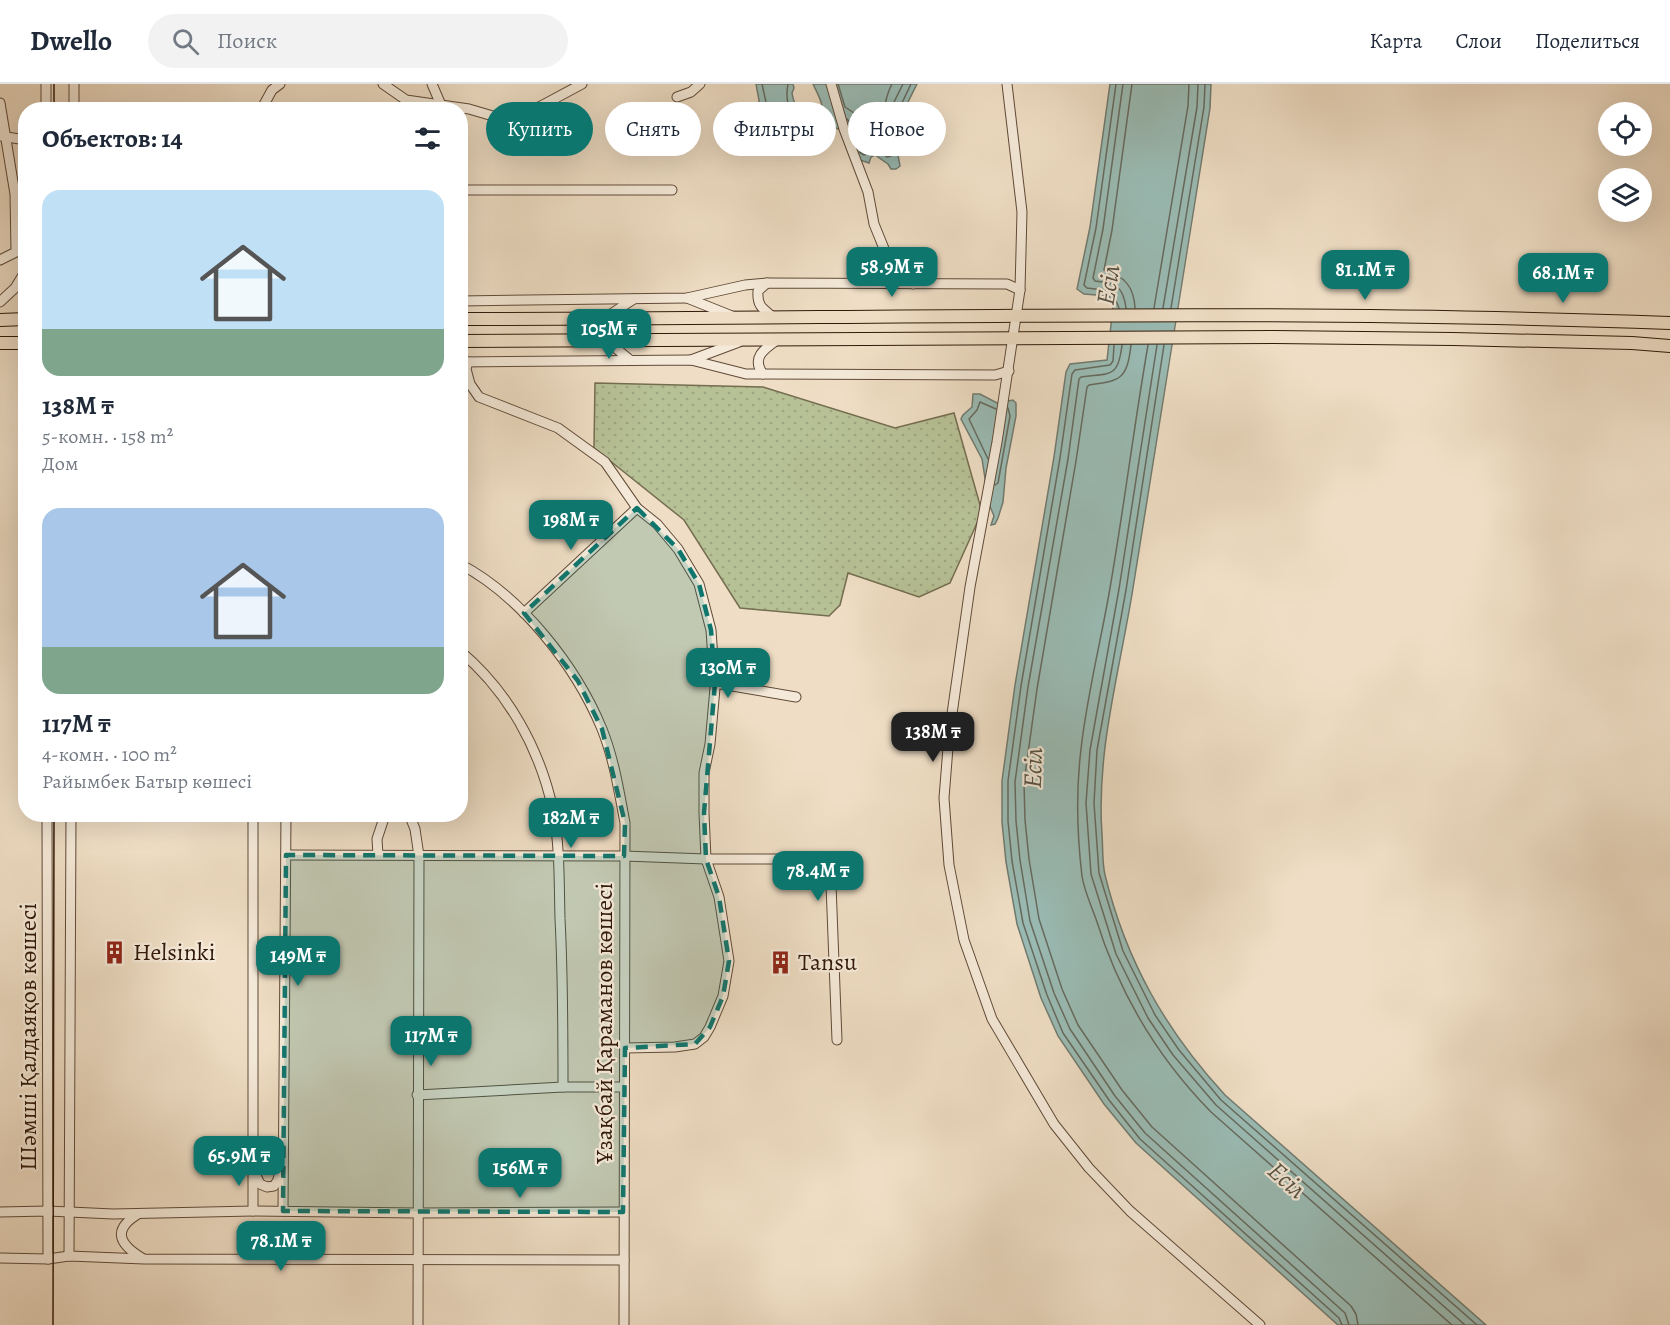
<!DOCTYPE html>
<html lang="ru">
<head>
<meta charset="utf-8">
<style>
	:root { --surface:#fff; --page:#f2f2f3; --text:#1f2937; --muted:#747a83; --line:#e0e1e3; --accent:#0f766e }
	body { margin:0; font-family:Alegreya,serif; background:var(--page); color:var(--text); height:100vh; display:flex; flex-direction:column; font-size:22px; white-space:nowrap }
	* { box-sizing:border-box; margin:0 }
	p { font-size:20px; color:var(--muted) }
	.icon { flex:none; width:33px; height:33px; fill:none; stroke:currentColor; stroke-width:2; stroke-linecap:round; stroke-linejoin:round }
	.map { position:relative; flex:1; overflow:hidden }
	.drawer { position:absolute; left:18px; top:18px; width:450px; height:720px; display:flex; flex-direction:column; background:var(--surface); border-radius:24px; box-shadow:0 6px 24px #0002 }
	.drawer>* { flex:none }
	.guide { position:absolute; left:486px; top:18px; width:570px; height:54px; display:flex; gap:12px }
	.tools { position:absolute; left:1598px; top:18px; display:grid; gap:12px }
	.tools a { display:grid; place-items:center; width:54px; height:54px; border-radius:50%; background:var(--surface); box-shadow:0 6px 24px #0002; font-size:30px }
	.price { position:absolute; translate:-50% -51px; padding:0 14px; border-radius:12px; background:var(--accent); color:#fff; font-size:20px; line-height:39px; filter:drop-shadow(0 2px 3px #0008) }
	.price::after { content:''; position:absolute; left:50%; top:36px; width:18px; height:14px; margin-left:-9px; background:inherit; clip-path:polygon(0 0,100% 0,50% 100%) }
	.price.on { background:#222; color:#fff }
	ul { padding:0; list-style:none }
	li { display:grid; align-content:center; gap:12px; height:318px; padding:0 24px }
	li span { display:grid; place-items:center; height:186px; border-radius:18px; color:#555 }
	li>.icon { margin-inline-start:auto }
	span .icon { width:108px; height:108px; fill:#fffc; stroke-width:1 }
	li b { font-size:26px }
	h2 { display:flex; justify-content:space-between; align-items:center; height:72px; padding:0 24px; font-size:26px }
	.chip { padding:0 21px; border-radius:27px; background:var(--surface); box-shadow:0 6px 24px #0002; font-size:21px; line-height:54px }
	.chip.on { background:var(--accent); color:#fff }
	header { display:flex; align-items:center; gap:36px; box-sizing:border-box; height:84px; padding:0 30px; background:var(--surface); border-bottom:2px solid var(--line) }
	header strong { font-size:28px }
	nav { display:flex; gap:33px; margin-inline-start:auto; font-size:21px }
	.search { width:420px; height:54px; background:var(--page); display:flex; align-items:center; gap:15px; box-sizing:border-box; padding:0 21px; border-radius:33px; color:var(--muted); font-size:22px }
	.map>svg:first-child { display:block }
	.garden { fill:url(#garden-dots); stroke:#746d50; stroke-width:1.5 }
	.water { fill:#9abcb5; stroke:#707b70; stroke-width:1.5 }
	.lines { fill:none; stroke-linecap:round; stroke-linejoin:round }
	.shore { stroke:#666a5f; stroke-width:1.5 }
	.minor-casing { stroke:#604a38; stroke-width:11 }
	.major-casing { stroke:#311909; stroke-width:14 }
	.minor { stroke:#f5ead9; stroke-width:9 }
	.major { stroke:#efdec5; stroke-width:12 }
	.tram { stroke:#311909; stroke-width:1.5 }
	.marked { fill:#0f766e; fill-opacity:0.2; stroke:#0f766e; stroke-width:4.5; stroke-dasharray:12 8; stroke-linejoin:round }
	.labels { text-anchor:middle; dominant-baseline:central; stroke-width:4.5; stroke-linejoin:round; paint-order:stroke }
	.poi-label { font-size:24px; fill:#311909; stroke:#f5ead9; text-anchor:start }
	.street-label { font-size:24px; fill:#311909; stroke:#f5ead9 }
	.water-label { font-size:26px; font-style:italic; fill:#565245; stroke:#f5ead9 }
</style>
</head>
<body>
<header>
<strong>Dwello</strong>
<div class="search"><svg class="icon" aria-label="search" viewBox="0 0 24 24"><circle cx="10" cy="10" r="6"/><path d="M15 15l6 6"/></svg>Поиск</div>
<nav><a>Карта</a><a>Слои</a><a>Поделиться</a></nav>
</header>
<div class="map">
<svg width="1670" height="1241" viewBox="0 0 1670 1241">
	<defs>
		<pattern id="garden-dots" width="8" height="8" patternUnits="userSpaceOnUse" patternTransform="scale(1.5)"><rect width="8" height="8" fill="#b7c196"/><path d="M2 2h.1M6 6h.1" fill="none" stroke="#9ea580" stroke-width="1.8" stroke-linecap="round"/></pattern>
	</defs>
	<rect width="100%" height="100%" fill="#efdec5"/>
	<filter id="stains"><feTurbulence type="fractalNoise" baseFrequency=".00333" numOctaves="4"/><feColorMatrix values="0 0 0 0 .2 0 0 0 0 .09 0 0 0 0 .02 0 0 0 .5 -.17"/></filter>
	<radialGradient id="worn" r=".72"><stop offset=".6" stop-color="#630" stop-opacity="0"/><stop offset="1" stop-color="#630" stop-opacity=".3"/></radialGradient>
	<polygon class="garden" points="595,299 763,303 895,344 954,329 982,428 950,499 919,513 848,489 840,521 829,532 740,524 684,436 594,364"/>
	<g class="water">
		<path d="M 756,0 L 793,0 L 794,4 L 792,9 C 794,21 800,32 810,37 L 819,35 C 827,24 818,11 813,0 L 917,0 L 906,22 L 903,47 L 899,55 L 897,66 L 900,82 L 896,85 L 891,85 L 888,80 L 875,71 L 871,73 L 869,79 L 857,75 L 839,45 C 824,41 828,50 817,53 C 801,58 779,55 763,52 L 759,48 L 763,38 Z"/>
		<path d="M 1110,0 L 1211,0 L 1210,24 C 1183,184 1158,344 1133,504 C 1120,586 1096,667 1102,750 C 1103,763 1102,778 1105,791 C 1126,877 1166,947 1225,1011 L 1486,1241 L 1338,1241 L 1136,1059 L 1104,1020 L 1058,952 L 1041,914 L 1017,840 L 1006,778 L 1002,738 L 1002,697 L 1015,601 L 1054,373 L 1066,288 L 1070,280 L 1107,276 L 1113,223 L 1109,212 L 1084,210 L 1077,205 L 1090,143 Z"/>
		<polygon points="973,310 980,310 997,319 1013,316 1016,319 1016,332 1006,384 1003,418 998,434 995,440 991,441 994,432 989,420 982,375 961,335 963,331 972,323"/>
	</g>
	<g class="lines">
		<g class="shore">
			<path d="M 762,0 L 769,32 L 769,47 L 777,49 L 806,48 L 808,43 C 791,32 784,20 788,0"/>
			<path d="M 838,0 L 845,23 L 854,29 L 870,49 L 877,48 C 885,33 883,16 892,0"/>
			<polyline points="1116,0 1096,144 1084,201 1087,204 1112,207 1119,224"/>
			<path d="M 1123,0 L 1103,145 L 1093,194 L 1095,197 C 1116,199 1123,202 1126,224"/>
			<path d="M 1132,0 L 1112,146 L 1104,186 L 1106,188 C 1125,191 1134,205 1135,224"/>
			<polyline points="847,35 857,47 863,60 873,58 884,59 890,42 894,18 903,0"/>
			<polyline points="859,68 864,71 875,65 887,73 891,72 893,53 899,37 901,21 911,0"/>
			<polyline points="1154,224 1188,22 1189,0"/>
			<polyline points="1163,224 1197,23 1198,0"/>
			<polyline points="1171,224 1204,23 1205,0"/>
			<polyline points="1114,261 1113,277 1110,281 1075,286 1072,290 1060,374 1021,602 1008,697 1008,737 1012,777 1023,839 1047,911 1063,949 1109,1016 1140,1055 1339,1234 1342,1241"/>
			<path d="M 1122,261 C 1118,295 1110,289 1081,293 L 1079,295 L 1068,375 L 1028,603 L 1015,698 L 1016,737 L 1020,776 L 1030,837 L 1054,909 L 1070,945 L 1115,1012 L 1145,1049 L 1345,1229 L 1349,1241"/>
			<path d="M 1131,261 C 1127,295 1121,297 1089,301 L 1087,303 L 1076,377 L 1037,605 L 1024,698 L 1025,736 L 1029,775 L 1039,835 L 1062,905 L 1078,941 L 1122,1006 L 1152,1043 L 1351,1222 L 1356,1230 L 1358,1241"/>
			<path d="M 1148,261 C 1134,342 1124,423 1110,504 C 1101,557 1087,611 1081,665 C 1076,706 1077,750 1082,792 C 1084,806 1091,821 1096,835 C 1119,909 1156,972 1211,1028 L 1452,1241"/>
			<polyline points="1157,261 1119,505 1090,666 1086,719 1091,790 1116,870 1148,934 1173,971 1216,1021 1465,1241"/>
			<polyline points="1164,261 1126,506 1097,666 1094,719 1099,789 1123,867 1155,931 1179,966 1221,1016 1477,1241"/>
			<polyline points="988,375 969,335 977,326 980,318 996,325"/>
			<polyline points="995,401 998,399 1010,332 1008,324"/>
		</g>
		<defs>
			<g id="minor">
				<polyline points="383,0 406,16 469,25 503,35 523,30 541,22 582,0"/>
				<polyline points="432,0 441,21"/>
				<polyline points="831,0 844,45 868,108 874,140 887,172 913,200"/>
				<polyline points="1007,0 1022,128 1020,206 997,358 970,503 949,651 944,714 949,781 964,856 992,935 1054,1040 1089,1084 1130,1127 1260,1241"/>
				<polyline points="677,13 691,8 700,0"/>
				<polyline points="0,19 15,110 16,168 0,176"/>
				<polyline points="46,26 46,0"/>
				<polyline points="74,26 74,0"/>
				<polyline points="261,26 272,6 280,0"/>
				<polyline points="0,52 26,56"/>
				<polyline points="460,106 672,106"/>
				<path d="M 767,199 L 758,207 C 757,222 762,224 773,233"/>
				<polyline points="687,214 732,232"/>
				<polyline points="460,217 687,214 745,201 767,199 1007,200 1020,206"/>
				<polyline points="0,218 15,204 26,186"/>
				<polyline points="603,235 634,215"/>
				<polyline points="606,256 630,276"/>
				<polyline points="691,276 739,258"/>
				<polyline points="460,278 691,276 746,290 763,290 995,291 1009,287"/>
				<polyline points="468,278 466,285 470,300 479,313 558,344 605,378 637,424 657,440 678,465 699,500 711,546 715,604 710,660 704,689 704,729 706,775 719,813 729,877 723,912 710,943 704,953 695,960 675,963 625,964"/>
				<path d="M 763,290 C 751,274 764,265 777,256"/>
				<path d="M 460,480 C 521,512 576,582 602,645 C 614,675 619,707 625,739 L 624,1241"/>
				<polyline points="524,529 637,424"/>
				<path d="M 460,567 C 508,607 540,665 553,726 C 560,761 559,799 560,835 C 563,891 563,947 563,1003"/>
				<polyline points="715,599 796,613"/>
				<polyline points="47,730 48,1175"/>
				<polyline points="253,730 253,1127"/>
				<polyline points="409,730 415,745 419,772 418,1241"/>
				<polyline points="286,771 624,772 706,775 830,775 837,956"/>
				<polyline points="378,771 377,755 384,734 383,730"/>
				<polyline points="417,1011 563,1003 624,1003"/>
				<polyline points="255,1089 260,1100 267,1103 274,1102 278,1096 280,1086"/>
				<polyline points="283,1127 286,730"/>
				<polyline points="0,1128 48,1127 113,1130 253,1127 417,1129 623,1128"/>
				<path d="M 138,1130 C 112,1146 119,1160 142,1174"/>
				<polyline points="69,1172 71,730"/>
				<polyline points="0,1174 48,1175 69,1172 144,1175 624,1176"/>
			</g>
			<g id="major">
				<path d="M 460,235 C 864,235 1267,224 1670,239"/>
				<polyline points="0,236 26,235"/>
				<polyline points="460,257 1274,253 1453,255 1632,259 1670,262"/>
				<polyline points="0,259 26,259"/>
			</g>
		</defs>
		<use href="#minor" class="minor-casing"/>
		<use href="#major" class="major-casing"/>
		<use href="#minor" class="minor"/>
		<use href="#major" class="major"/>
		<g class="tram">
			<polyline points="54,0 54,26"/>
			<polyline points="53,1241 54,730"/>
		</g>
	</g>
	<path class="marked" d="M 637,424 L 678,465 L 699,500 L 711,546 L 715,599 L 704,729 L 706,775 L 719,813 L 729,877 L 723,912 L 710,943 L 695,960 L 625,964 L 623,1128 L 283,1127 L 286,771 L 624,772 L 625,739 L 602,645 L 578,597 L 524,529 Z"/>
	<defs>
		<symbol id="building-bare" viewBox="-9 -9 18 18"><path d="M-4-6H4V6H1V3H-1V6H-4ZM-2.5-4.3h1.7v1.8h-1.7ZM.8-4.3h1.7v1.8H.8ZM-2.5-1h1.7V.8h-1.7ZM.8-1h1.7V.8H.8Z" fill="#8f2418" stroke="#f5ead9" stroke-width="2.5" paint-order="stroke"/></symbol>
	</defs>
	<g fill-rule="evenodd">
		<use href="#building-bare" x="98" y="852" width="33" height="33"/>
		<use href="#building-bare" x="764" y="862" width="33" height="33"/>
	</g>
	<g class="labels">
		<g class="poi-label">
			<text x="133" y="868">Helsinki</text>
			<text x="798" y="878">Tansu</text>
		</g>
		<g class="street-label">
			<text transform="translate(604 939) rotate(-90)">Ұзақбай Қараманов көшесі</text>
			<text transform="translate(28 953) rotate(-90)">Шәмші Қалдаяқов көшесі</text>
		</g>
		<g class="water-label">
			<text transform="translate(1108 201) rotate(-81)">Есіл</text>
			<text transform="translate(1033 684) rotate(-88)">Есіл</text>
			<text transform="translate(1287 1096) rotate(42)">Есіл</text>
		</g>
	</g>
	<rect width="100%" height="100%" filter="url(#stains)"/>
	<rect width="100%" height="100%" fill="url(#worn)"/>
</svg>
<div class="tools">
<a><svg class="icon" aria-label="locate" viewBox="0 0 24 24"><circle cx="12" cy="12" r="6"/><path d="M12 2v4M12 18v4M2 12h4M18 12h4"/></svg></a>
<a><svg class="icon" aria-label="layers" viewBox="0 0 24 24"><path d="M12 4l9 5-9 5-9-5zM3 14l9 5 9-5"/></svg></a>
</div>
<b class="price" style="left:892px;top:214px">58.9M ₸</b>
<b class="price" style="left:1365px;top:217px">81.1M ₸</b>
<b class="price" style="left:1563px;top:220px">68.1M ₸</b>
<b class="price" style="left:609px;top:276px">105M ₸</b>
<b class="price" style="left:571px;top:467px">198M ₸</b>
<b class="price" style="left:728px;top:615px">130M ₸</b>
<b class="price on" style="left:933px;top:679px">138M ₸</b>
<b class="price" style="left:571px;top:765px">182M ₸</b>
<b class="price" style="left:818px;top:818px">78.4M ₸</b>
<b class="price" style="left:298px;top:903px">149M ₸</b>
<b class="price" style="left:431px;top:983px">117M ₸</b>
<b class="price" style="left:239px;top:1103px">65.9M ₸</b>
<b class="price" style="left:520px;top:1115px">156M ₸</b>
<b class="price" style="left:281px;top:1188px">78.1M ₸</b>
<div class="guide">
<a class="chip on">Купить</a>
<a class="chip">Снять</a>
<a class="chip">Фильтры</a>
<a class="chip">Новое</a>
</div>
<section class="drawer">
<h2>Объектов: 14<svg class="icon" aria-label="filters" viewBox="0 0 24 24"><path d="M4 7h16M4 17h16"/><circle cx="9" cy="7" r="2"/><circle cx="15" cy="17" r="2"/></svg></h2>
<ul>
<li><span style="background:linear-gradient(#bfe0f5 75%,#7fa58c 0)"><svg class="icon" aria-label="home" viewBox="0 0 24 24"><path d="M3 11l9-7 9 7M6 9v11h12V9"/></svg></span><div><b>138M ₸</b><p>5-комн. · 158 m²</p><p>Дом</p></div></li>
<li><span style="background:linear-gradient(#a9c7e8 75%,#7fa58c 0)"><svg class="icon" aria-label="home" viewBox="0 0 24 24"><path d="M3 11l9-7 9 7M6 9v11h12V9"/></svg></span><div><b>117M ₸</b><p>4-комн. · 100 m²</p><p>Райымбек Батыр көшесі</p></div></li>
</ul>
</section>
</div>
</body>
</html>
